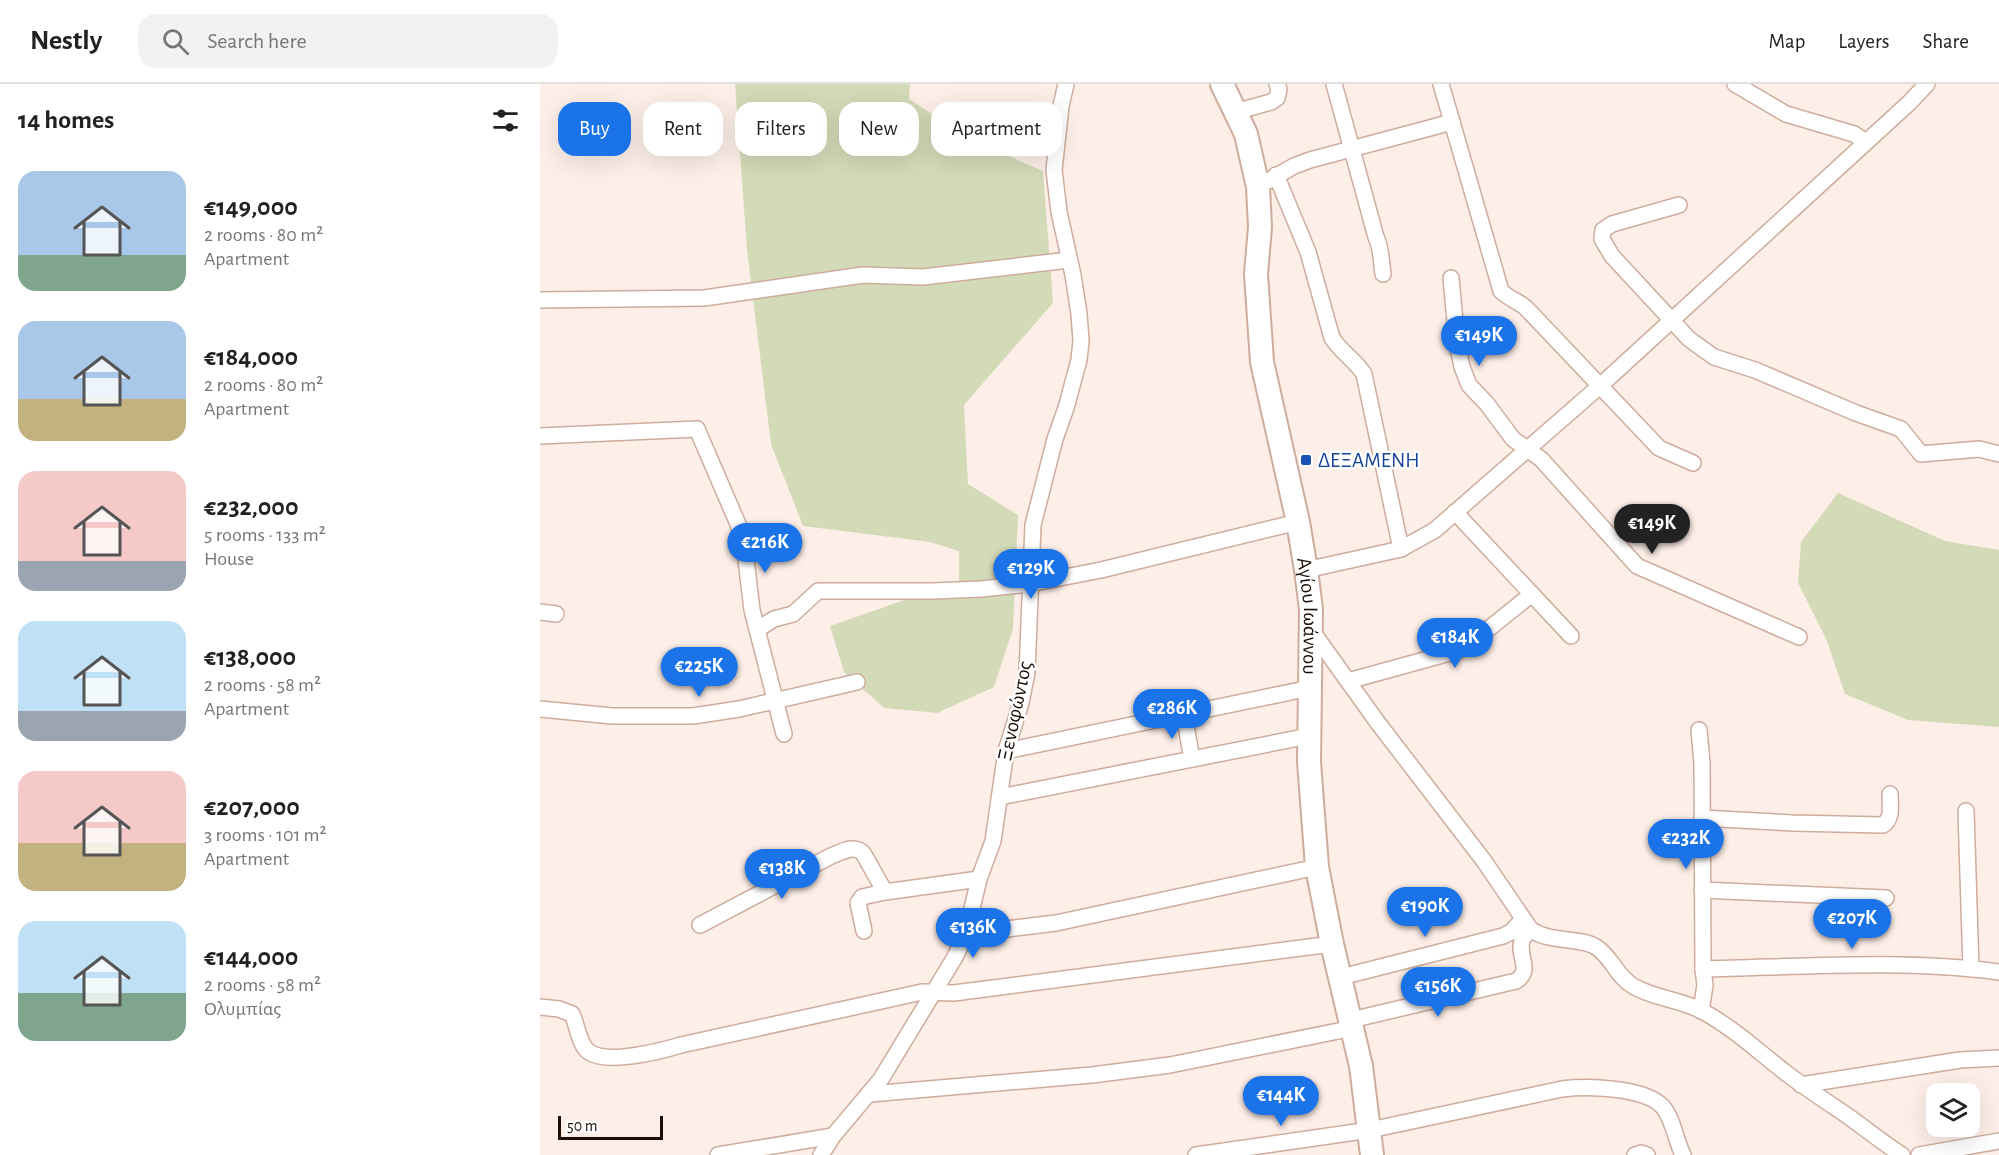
<!DOCTYPE html>
<html lang="en">
<head>
<meta charset="utf-8">
<style>
	:root { --surface:#fff; --page:#f2f2f2; --text:#222; --muted:#767676; --line:#e0e0e0; --accent:#1a73e8 }
	body { margin:0; font-family:"Alegreya Sans",sans-serif; background:var(--page); color:var(--text); height:100vh; display:flex; flex-direction:column; font-size:22px; white-space:nowrap }
	* { box-sizing:border-box; margin:0 }
	p { font-size:20px; color:var(--muted) }
	.icon { flex:none; width:33px; height:33px; fill:none; stroke:currentColor; stroke-width:2; stroke-linecap:round; stroke-linejoin:round }
	.map { position:relative; flex:1; overflow:hidden }
	.drawer { display:flex; flex-direction:column; background:var(--surface); width:540px }
	.drawer>* { flex:none }
	.banner { position:absolute; left:18px; top:18px; width:570px; height:54px; display:flex; gap:12px }
	.buttons { position:absolute; left:1386px; top:999px; display:grid; gap:12px }
	.buttons a { display:grid; place-items:center; width:54px; height:54px; border-radius:12px; background:var(--surface); box-shadow:0 6px 24px #0002; font-size:30px }
	.scale { position:absolute; left:18px; bottom:15px; width:105px; box-sizing:border-box; padding-left:6px; border:3px solid #190e08; border-top:0; font-size:16px; line-height:21px; white-space:nowrap; color:#190e08; -webkit-text-stroke:4px #fff; paint-order:stroke }
	.price { position:absolute; translate:-50% -51px; padding:0 14px; border-radius:21px; background:var(--accent); color:#fff; font-size:20px; line-height:39px; filter:drop-shadow(0 2px 3px #0008) }
	.price::after { content:''; position:absolute; left:50%; top:36px; width:18px; height:14px; margin-left:-9px; background:inherit; clip-path:polygon(0 0,100% 0,50% 100%) }
	.price.selected { background:#222; color:#fff }
	ul { padding:0; list-style:none }
	li { display:flex; align-items:center; gap:18px; height:150px; padding:0 18px }
	li span { display:grid; place-items:center; flex:none; width:168px; height:120px; border-radius:18px; color:#555 }
	li>.icon { margin-inline-start:auto }
	span .icon { width:72px; height:72px; fill:#fffc; stroke-width:1 }
	li b { font-size:26px }
	h2 { display:flex; justify-content:space-between; align-items:center; height:72px; padding:0 18px; font-size:26px }
	.chip { padding:0 21px; border-radius:18px; background:var(--surface); box-shadow:0 6px 24px #0002; font-size:21px; line-height:54px }
	.chip.selected { background:var(--accent); color:#fff }
	header { display:flex; align-items:center; gap:36px; box-sizing:border-box; height:84px; padding:0 30px; background:var(--surface); border-bottom:2px solid var(--line) }
	header strong { font-size:28px }
	nav { display:flex; gap:33px; margin-inline-start:auto; font-size:21px }
	.search { width:420px; height:54px; background:var(--page); display:flex; align-items:center; gap:15px; box-sizing:border-box; padding:0 21px; border-radius:18px; color:var(--muted); font-size:22px }
	main { display:flex; flex:1; min-height:0 }
	.map>svg:first-child { display:block }
	.green { fill:#d3dab7 }
	.lines { fill:none; stroke-linecap:round; stroke-linejoin:round }
	.street-casing { stroke:#ceac9d; stroke-width:18 }
	.secondary-casing { stroke:#ceac9d; stroke-width:26 }
	.street { stroke:#fff; stroke-width:15 }
	.secondary { stroke:#fff; stroke-width:22 }
	.transit-dot { fill:#1a4fb4; stroke:#fff; stroke-width:2 }
	.labels { text-anchor:middle; dominant-baseline:central; stroke-width:5; stroke-linejoin:round; paint-order:stroke }
	.transit-label { font-size:21px; fill:#164399; stroke:#fff; text-anchor:start }
	.street-label { font-size:21px; fill:#190e08; stroke:#fff }
</style>
</head>
<body>
<header>
<strong>Nestly</strong>
<div class="search"><svg class="icon" aria-label="search" viewBox="0 0 24 24"><circle cx="10" cy="10" r="6"/><path d="M15 15l6 6"/></svg>Search here</div>
<nav><a>Map</a><a>Layers</a><a>Share</a></nav>
</header>
<main>
<section class="drawer">
<h2>14 homes<svg class="icon" aria-label="filters" viewBox="0 0 24 24"><path d="M4 7h16M4 17h16"/><circle cx="9" cy="7" r="2"/><circle cx="15" cy="17" r="2"/></svg></h2>
<ul>
<li><span style="background:linear-gradient(#a9c7e8 70%,#7fa58c 0)"><svg class="icon" aria-label="home" viewBox="0 0 24 24"><path d="M3 11l9-7 9 7M6 9v11h12V9"/></svg></span><div><b>€149,000</b><p>2 rooms · 80 m²</p><p>Apartment</p></div></li>
<li><span style="background:linear-gradient(#a9c7e8 65%,#c2b280 0)"><svg class="icon" aria-label="home" viewBox="0 0 24 24"><path d="M3 11l9-7 9 7M6 9v11h12V9"/></svg></span><div><b>€184,000</b><p>2 rooms · 80 m²</p><p>Apartment</p></div></li>
<li><span style="background:linear-gradient(#f6c9c9 75%,#9aa5b1 0)"><svg class="icon" aria-label="home" viewBox="0 0 24 24"><path d="M3 11l9-7 9 7M6 9v11h12V9"/></svg></span><div><b>€232,000</b><p>5 rooms · 133 m²</p><p>House</p></div></li>
<li><span style="background:linear-gradient(#bfe0f5 75%,#9aa5b1 0)"><svg class="icon" aria-label="home" viewBox="0 0 24 24"><path d="M3 11l9-7 9 7M6 9v11h12V9"/></svg></span><div><b>€138,000</b><p>2 rooms · 58 m²</p><p>Apartment</p></div></li>
<li><span style="background:linear-gradient(#f6c9c9 60%,#c2b280 0)"><svg class="icon" aria-label="home" viewBox="0 0 24 24"><path d="M3 11l9-7 9 7M6 9v11h12V9"/></svg></span><div><b>€207,000</b><p>3 rooms · 101 m²</p><p>Apartment</p></div></li>
<li><span style="background:linear-gradient(#bfe0f5 60%,#7fa58c 0)"><svg class="icon" aria-label="home" viewBox="0 0 24 24"><path d="M3 11l9-7 9 7M6 9v11h12V9"/></svg></span><div><b>€144,000</b><p>2 rooms · 58 m²</p><p>Ολυμπίας</p></div></li>
</ul>
</section>
<div class="map">
<svg width="1459" height="1071" viewBox="0 0 1459 1071">
	<rect width="100%" height="100%" fill="#fdefe8"/>
	<g class="green">
		<polygon points="195,0 370,0 369,15 432,56 503,87 513,219 424,321 428,400 478,431 473,545 454,603 397,629 344,624 304,588 290,542 419,497 419,467 390,458 263,442 231,360 207,166"/>
		<polygon points="1298,409 1405,457 1459,466 1459,643 1368,636 1305,610 1287,557 1258,499 1261,458"/>
	</g>
	<g class="lines">
		<defs>
			<g id="street">
				<path d="M 794,0 L 836,153 C 842,166 841,177 843,190"/>
				<path d="M 901,0 L 961,207 C 968,214 978,217 986,224 L 1119,364 L 1153,379"/>
				<polyline points="1195,0 1246,30 1314,50 1326,58"/>
				<polyline points="695,28 731,18 737,14 739,5 737,0"/>
				<path d="M 736,91 L 768,168 L 792,254 C 801,268 815,276 824,290 L 861,465"/>
				<polyline points="728,97 754,82 770,76 912,38"/>
				<polyline points="1139,121 1072,140 1063,146 1062,155 1072,172 1149,255 1174,273 1215,286 1316,329 1361,345 1381,370 1439,365 1459,370"/>
				<polyline points="911,194 917,259 922,283 929,301 947,320 973,355 1001,375 1097,482 1259,553"/>
				<polyline points="0,216 164,214 323,191 383,193 529,176"/>
				<polyline points="0,352 157,345 198,440 205,467 212,526 244,650"/>
				<polyline points="915,428 1031,552"/>
				<polyline points="766,486 861,465 895,446 1061,301 1369,19 1387,0"/>
				<polyline points="0,528 16,530"/>
				<polyline points="218,545 234,535 253,530 278,507 393,507 441,505 489,500 561,486 758,438"/>
				<path d="M 772,547 L 838,639 L 944,777 L 991,846 C 1012,859 1040,853 1056,863 C 1072,873 1076,892 1093,902 C 1115,915 1140,915 1162,927 C 1192,943 1219,968 1246,989 C 1263,1002 1281,1014 1299,1026 C 1320,1040 1340,1057 1362,1071"/>
				<polyline points="808,597 917,567 931,559 992,510"/>
				<polyline points="0,625 72,632 153,632 199,625 317,598"/>
				<polyline points="644,631 652,675"/>
				<polyline points="1159,646 1162,679 1163,885 1165,901 1161,927"/>
				<polyline points="466,667 770,604"/>
				<polyline points="460,713 769,652"/>
				<polyline points="1426,727 1431,885"/>
				<path d="M 1162,734 L 1253,739 L 1343,741 C 1353,735 1350,721 1350,710"/>
				<polyline points="1162,806 1346,814"/>
				<path d="M 160,841 L 291,772 C 302,768 314,760 323,769 L 345,808"/>
				<polyline points="324,847 318,819 322,813 345,808 439,795"/>
				<polyline points="426,850 516,839 777,783"/>
				<path d="M 1163,885 C 1261,883 1362,875 1459,888"/>
				<polyline points="801,893 963,852 971,848 982,836"/>
				<path d="M 0,923 L 19,925 L 32,930 C 37,940 39,961 49,968 C 67,981 121,967 141,961 L 382,908 L 414,909 L 792,860"/>
				<path d="M 811,936 L 976,897 C 994,886 975,869 983,854 C 985,851 988,848 991,846"/>
				<polyline points="1261,1001 1420,976 1459,974"/>
				<polyline points="330,1010 552,991 630,981 813,944"/>
				<polyline points="178,1071 293,1052"/>
				<polyline points="281,1071 293,1052 341,995 415,873 426,850 439,795 453,757 466,667 481,619 487,588 493,441 515,355 526,324 539,276 541,257 539,230 533,191 519,128 514,86 521,22 526,0"/>
				<path d="M 656,1071 L 830,1046 L 1022,1005 C 1047,1002 1105,1003 1123,1023 C 1133,1035 1136,1057 1143,1071"/>
				<polyline points="1095,1071 1101,1069 1107,1071"/>
				<polyline points="1379,1071 1459,1057"/>
			</g>
			<g id="secondary">
				<path id="s1" d="M 682,0 L 706,50 L 718,103 L 720,143 L 716,190 L 722,278 L 758,438 L 766,486 L 771,525 L 769,678 L 777,783 L 792,860 L 821,982 L 832,1071"/>
			</g>
		</defs>
		<use href="#street" class="street-casing"/>
		<use href="#secondary" class="secondary-casing"/>
		<use href="#street" class="street"/>
		<use href="#secondary" class="secondary"/>
	</g>
	<rect class="transit-dot" x="760" y="370" width="12" height="12" rx="3"/>
	<g class="labels">
		<g class="transit-label">
			<text x="778" y="376">ΔΕΞΑΜΕΝΗ</text>
		</g>
		<g class="street-label">
			<text stroke="none"><textPath href="#s1" startOffset="544">Αγίου Ιωάννου</textPath></text>
			<text transform="translate(475 627) rotate(-78)">Ξενοφώντος</text>
		</g>
	</g>
</svg>
<div class="buttons">
<a><svg class="icon" aria-label="layers" viewBox="0 0 24 24"><path d="M12 4l9 5-9 5-9-5zM3 14l9 5 9-5"/></svg></a>
</div>
<div class="scale">50 m</div>
<b class="price" style="left:939px;top:283px">€149K</b>
<b class="price selected" style="left:1112px;top:471px">€149K</b>
<b class="price" style="left:225px;top:490px">€216K</b>
<b class="price" style="left:491px;top:516px">€129K</b>
<b class="price" style="left:915px;top:585px">€184K</b>
<b class="price" style="left:159px;top:614px">€225K</b>
<b class="price" style="left:632px;top:656px">€286K</b>
<b class="price" style="left:1146px;top:786px">€232K</b>
<b class="price" style="left:242px;top:816px">€138K</b>
<b class="price" style="left:885px;top:854px">€190K</b>
<b class="price" style="left:1312px;top:866px">€207K</b>
<b class="price" style="left:433px;top:875px">€136K</b>
<b class="price" style="left:898px;top:934px">€156K</b>
<b class="price" style="left:741px;top:1043px">€144K</b>
<div class="banner">
<a class="chip selected">Buy</a>
<a class="chip">Rent</a>
<a class="chip">Filters</a>
<a class="chip">New</a>
<a class="chip">Apartment</a>
</div>
</div>
</main>
</body>
</html>
